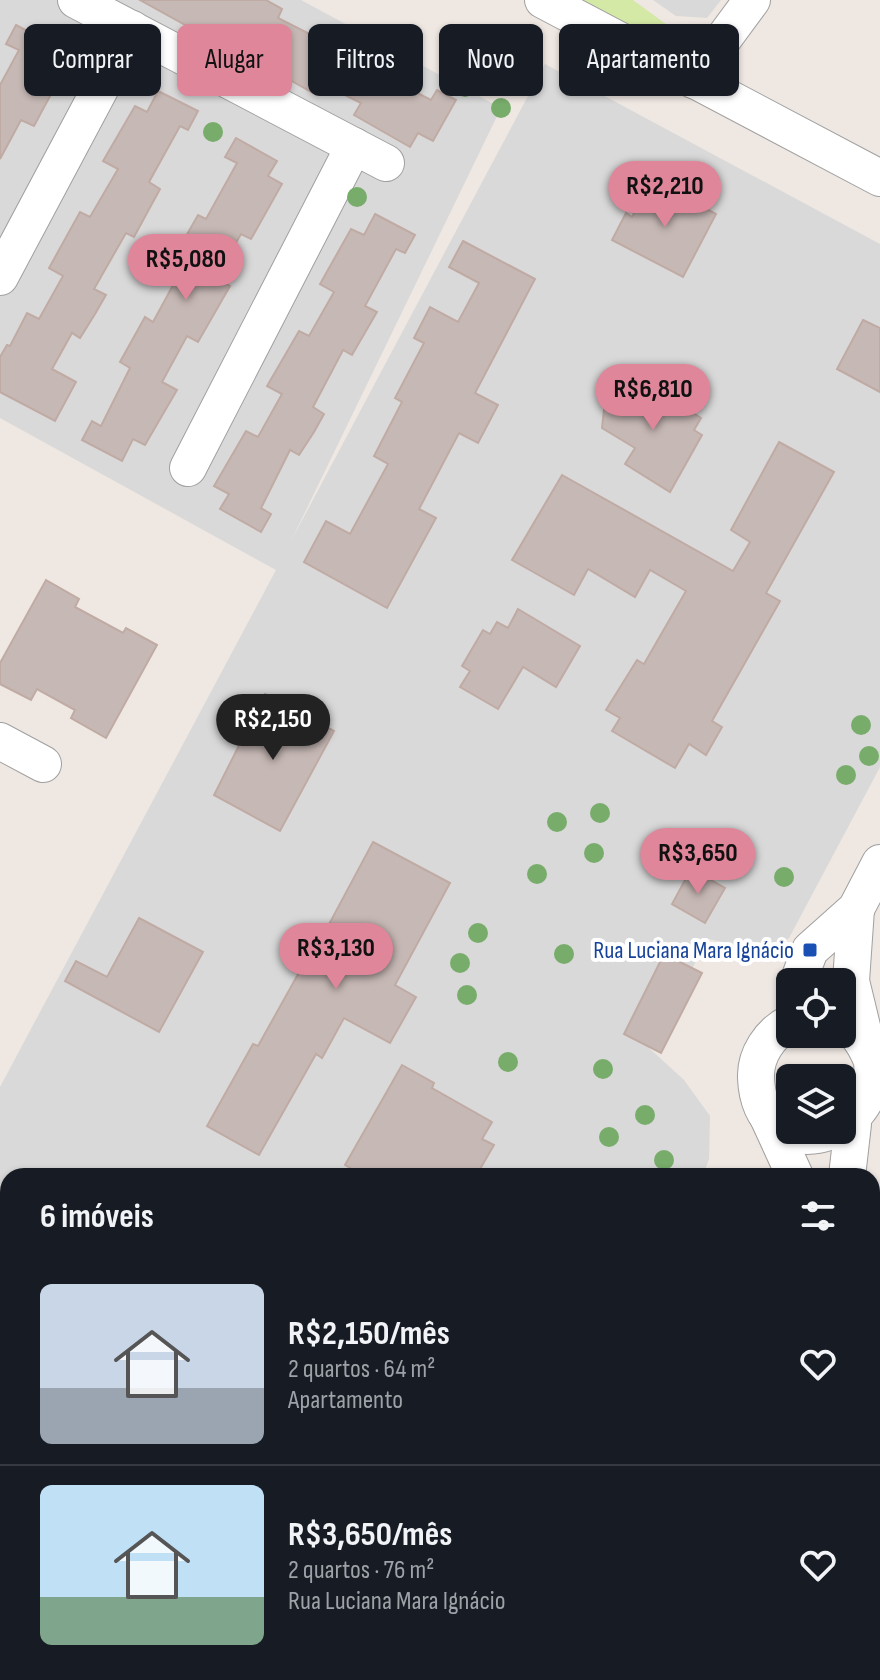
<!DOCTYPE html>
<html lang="pt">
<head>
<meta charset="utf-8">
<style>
	:root { --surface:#171b24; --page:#20242c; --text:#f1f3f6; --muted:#9ea1a6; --line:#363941; --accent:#df869a }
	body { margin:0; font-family:"Sofia Sans Condensed",sans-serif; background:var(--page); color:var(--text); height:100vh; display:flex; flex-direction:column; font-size:30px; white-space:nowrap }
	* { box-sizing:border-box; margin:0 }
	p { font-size:26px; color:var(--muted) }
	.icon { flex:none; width:44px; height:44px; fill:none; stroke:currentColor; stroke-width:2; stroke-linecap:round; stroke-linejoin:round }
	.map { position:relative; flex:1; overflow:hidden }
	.drawer { position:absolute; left:0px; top:1168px; width:880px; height:512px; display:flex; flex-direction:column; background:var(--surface); border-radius:24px 24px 0 0; box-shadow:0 2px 6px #0004 }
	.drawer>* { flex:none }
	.banner { position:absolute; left:24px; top:24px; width:832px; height:72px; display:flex; gap:16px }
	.controls { position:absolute; left:776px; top:968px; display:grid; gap:16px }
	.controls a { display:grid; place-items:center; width:80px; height:80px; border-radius:12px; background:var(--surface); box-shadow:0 2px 6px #0004; font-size:40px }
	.price { position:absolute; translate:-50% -68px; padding:0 18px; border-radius:28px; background:var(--accent); color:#111; font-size:26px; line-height:52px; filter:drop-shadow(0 2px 4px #0008) }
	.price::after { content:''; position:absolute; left:50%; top:48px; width:24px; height:18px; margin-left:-12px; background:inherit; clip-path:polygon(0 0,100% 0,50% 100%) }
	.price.on { background:#222; color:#fff }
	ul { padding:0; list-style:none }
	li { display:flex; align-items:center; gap:24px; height:200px; padding:0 40px }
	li+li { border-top:2px solid var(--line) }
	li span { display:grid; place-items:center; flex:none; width:224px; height:160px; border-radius:12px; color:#555 }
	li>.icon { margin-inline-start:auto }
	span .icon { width:96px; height:96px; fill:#fffc; stroke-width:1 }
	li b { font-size:34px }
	h2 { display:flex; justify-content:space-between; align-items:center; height:96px; padding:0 40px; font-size:34px }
	.tag { padding:0 28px; border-radius:12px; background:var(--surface); box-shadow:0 2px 6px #0004; font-size:28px; line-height:72px }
	.tag.on { background:var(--accent); color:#111 }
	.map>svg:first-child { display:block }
	.residential { fill:#dad9d9 }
	.grass { fill:#d5e9a6 }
	.building { fill:#c6b8b5; stroke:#c0aba4; stroke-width:2 }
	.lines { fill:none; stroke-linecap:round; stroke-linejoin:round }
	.minor-casing { stroke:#a0a0a0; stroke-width:38 }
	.minor { stroke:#fff; stroke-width:36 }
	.tree { fill:#78ac6b }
	.transit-dot { fill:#1a4fb4; stroke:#fff; stroke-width:3 }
	.labels { text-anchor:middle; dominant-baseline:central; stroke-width:8; stroke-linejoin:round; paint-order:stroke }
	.transit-label { font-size:24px; fill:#164399; stroke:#fff; text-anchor:end }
</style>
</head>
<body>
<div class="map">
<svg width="880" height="1680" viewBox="0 0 880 1680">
	<rect width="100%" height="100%" fill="#eee7e2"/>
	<g class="residential">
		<polygon points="0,0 301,0 501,108 291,541 545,64 880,244 880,767 789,938 770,952 708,939 649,1048 684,1080 710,1116 709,1159 703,1176 8,1176 8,1376 0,1371 0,1087 276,570 0,418"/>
		<polygon points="653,0 721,0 707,18 676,16"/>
		<polygon points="880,1364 880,1680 711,1680 695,1672 872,1672 872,1390"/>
	</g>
	<polygon class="grass" points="576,0 633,0 670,27 665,37 651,40"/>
	<g class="building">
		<polygon points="140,0 266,0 282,9 278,18 335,47 341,36 359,46 357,51 379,63 374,71 431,100 437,90 456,100 433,141 418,133 410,147 354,115 361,103 319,82 313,93 258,62 264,50 222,27 214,41"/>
		<polygon points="16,25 57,47 49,62 64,70 34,126 21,120 0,159 0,85 19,50 6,44"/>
		<polygon points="158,91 198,111 188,130 180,126 149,182 160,189 134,237 126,233 94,289 106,295 95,314 80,338 72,333 52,369 76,382 55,421 0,392 0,357 7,345 10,346 27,313 39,319 63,276 49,268 80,212 90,217 118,169 103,161 135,106 147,112"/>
		<polygon points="236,138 277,161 268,176 282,184 251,239 241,234 216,278 230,286 198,342 187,336 162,382 177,390 145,445 133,439 122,461 82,440 92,421 101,426 130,368 120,362 145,317 153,322 184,265 173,259 198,215 206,219 237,163 225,157"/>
		<polygon points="651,180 716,214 683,277 612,240 626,213 632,217"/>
		<polygon points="375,214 415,235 405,253 396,249 365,306 377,312 352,355 343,350 313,407 324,414 314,432 299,455 290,450 261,508 271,514 261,532 220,509 229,494 214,486 246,431 258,437 282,394 267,386 299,331 309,336 334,292 320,284 351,229 364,235"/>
		<polygon points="463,241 535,279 475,393 498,405 478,443 459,433 419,509 436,518 387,608 304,562 326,521 350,534 388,464 374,456 402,402 395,398 424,343 414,338 430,307 458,322 479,283 449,267"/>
		<polygon points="863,320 880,328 880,392 837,369"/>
		<polygon points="643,381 701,418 694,430 702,435 670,492 625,464 635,448 602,428 605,401 615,385 633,397"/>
		<polygon points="779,442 834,472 766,593 780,601 712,721 722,727 706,755 689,744 675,768 612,731 620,718 606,710 637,660 644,664 686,591 650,570 635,597 588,569 574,595 512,560 562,475 733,571 750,542 731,530"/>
		<polygon points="46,580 79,599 75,607 123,633 126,628 157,645 106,738 71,718 75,710 37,689 31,700 0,684 0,663"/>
		<polygon points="518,609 580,646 556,687 523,667 498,709 460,687 470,671 462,666 483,630 490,634 497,622 508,628"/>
		<polygon points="265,694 334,731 280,831 214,795"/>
		<polygon points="373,842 450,883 395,985 416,997 390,1043 344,1018 322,1058 316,1054 259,1155 207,1126 253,1044 258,1046 316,942 319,943"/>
		<polygon points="691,869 725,888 705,923 672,904"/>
		<polygon points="139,918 203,952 159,1032 65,981 76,961 107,977"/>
		<polygon points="664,954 702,973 661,1053 624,1034"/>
		<polygon points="402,1065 434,1083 432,1088 492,1122 482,1139 494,1145 476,1176 364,1176 345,1165"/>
	</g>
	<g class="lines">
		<defs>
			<g id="minor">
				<polyline points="76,0 386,163"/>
				<polyline points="543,0 880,178"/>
				<polyline points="693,80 752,0"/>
				<polyline points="0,277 132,29"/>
				<polyline points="188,468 354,146"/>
				<polyline points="0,741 43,764"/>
				<polyline points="856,909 851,981 867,1047"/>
				<polyline points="798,982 810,950 856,909 880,863"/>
				<path d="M 790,1023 C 770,1033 755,1055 756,1078 C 760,1171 880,1142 872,1061 C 866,1046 857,1030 842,1023"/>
				<polyline points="767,1115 795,1176"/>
				<polyline points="847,1176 853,1124"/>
				<polyline points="0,1527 8,1532"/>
				<polyline points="269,1672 283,1680"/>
				<polyline points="560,1680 564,1672"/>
			</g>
		</defs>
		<use href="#minor" class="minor-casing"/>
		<use href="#minor" class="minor"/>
	</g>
	<g class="tree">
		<circle cx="224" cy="55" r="10"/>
		<circle cx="465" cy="87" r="10"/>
		<circle cx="501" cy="108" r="10"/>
		<circle cx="213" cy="132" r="10"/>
		<circle cx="357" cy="197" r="10"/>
		<circle cx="861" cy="725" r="10"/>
		<circle cx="869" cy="756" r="10"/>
		<circle cx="846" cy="775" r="10"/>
		<circle cx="600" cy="813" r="10"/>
		<circle cx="557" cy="822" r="10"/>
		<circle cx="726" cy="849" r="10"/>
		<circle cx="594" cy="853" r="10"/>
		<circle cx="537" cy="874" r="10"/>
		<circle cx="784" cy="877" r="10"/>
		<circle cx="478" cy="933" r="10"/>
		<circle cx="564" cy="954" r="10"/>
		<circle cx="460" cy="963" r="10"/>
		<circle cx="467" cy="995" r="10"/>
		<circle cx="508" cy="1062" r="10"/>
		<circle cx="603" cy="1069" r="10"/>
		<circle cx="645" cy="1115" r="10"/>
		<circle cx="609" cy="1137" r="10"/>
		<circle cx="664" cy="1160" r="10"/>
	</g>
	<rect class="transit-dot" x="802" y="942" width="16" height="16" rx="4"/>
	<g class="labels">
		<g class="transit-label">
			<text x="794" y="950">Rua Luciana Mara Ignácio</text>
		</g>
	</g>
</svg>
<div class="controls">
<a><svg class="icon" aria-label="locate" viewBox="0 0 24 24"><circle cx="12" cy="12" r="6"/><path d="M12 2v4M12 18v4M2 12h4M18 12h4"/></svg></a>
<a><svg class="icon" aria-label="layers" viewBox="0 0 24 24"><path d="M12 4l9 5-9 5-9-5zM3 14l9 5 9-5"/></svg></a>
</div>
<b class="price" style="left:665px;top:229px">R$2,210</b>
<b class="price" style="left:186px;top:302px">R$5,080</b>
<b class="price" style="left:653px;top:432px">R$6,810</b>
<b class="price on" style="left:273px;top:762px">R$2,150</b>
<b class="price" style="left:698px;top:896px">R$3,650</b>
<b class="price" style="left:336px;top:991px">R$3,130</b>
<div class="banner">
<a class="tag">Comprar</a>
<a class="tag on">Alugar</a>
<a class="tag">Filtros</a>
<a class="tag">Novo</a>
<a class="tag">Apartamento</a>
</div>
<section class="drawer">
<h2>6 imóveis<svg class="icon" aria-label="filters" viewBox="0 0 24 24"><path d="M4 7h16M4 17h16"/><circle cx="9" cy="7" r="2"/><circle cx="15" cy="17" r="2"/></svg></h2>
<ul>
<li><span style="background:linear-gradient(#c9d6e8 65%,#9aa5b1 0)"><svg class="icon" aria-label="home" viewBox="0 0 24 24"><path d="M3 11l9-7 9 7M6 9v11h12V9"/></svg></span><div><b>R$2,150/mês</b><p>2 quartos · 64 m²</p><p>Apartamento</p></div><svg class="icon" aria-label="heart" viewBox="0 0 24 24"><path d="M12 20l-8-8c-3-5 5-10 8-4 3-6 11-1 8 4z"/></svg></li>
<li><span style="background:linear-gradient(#bfe0f5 70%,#7fa58c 0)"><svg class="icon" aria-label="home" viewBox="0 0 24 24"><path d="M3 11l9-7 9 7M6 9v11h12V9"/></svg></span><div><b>R$3,650/mês</b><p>2 quartos · 76 m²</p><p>Rua Luciana Mara Ignácio</p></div><svg class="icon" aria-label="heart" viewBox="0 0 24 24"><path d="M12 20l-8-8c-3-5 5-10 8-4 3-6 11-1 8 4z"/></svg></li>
</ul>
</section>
</div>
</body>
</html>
